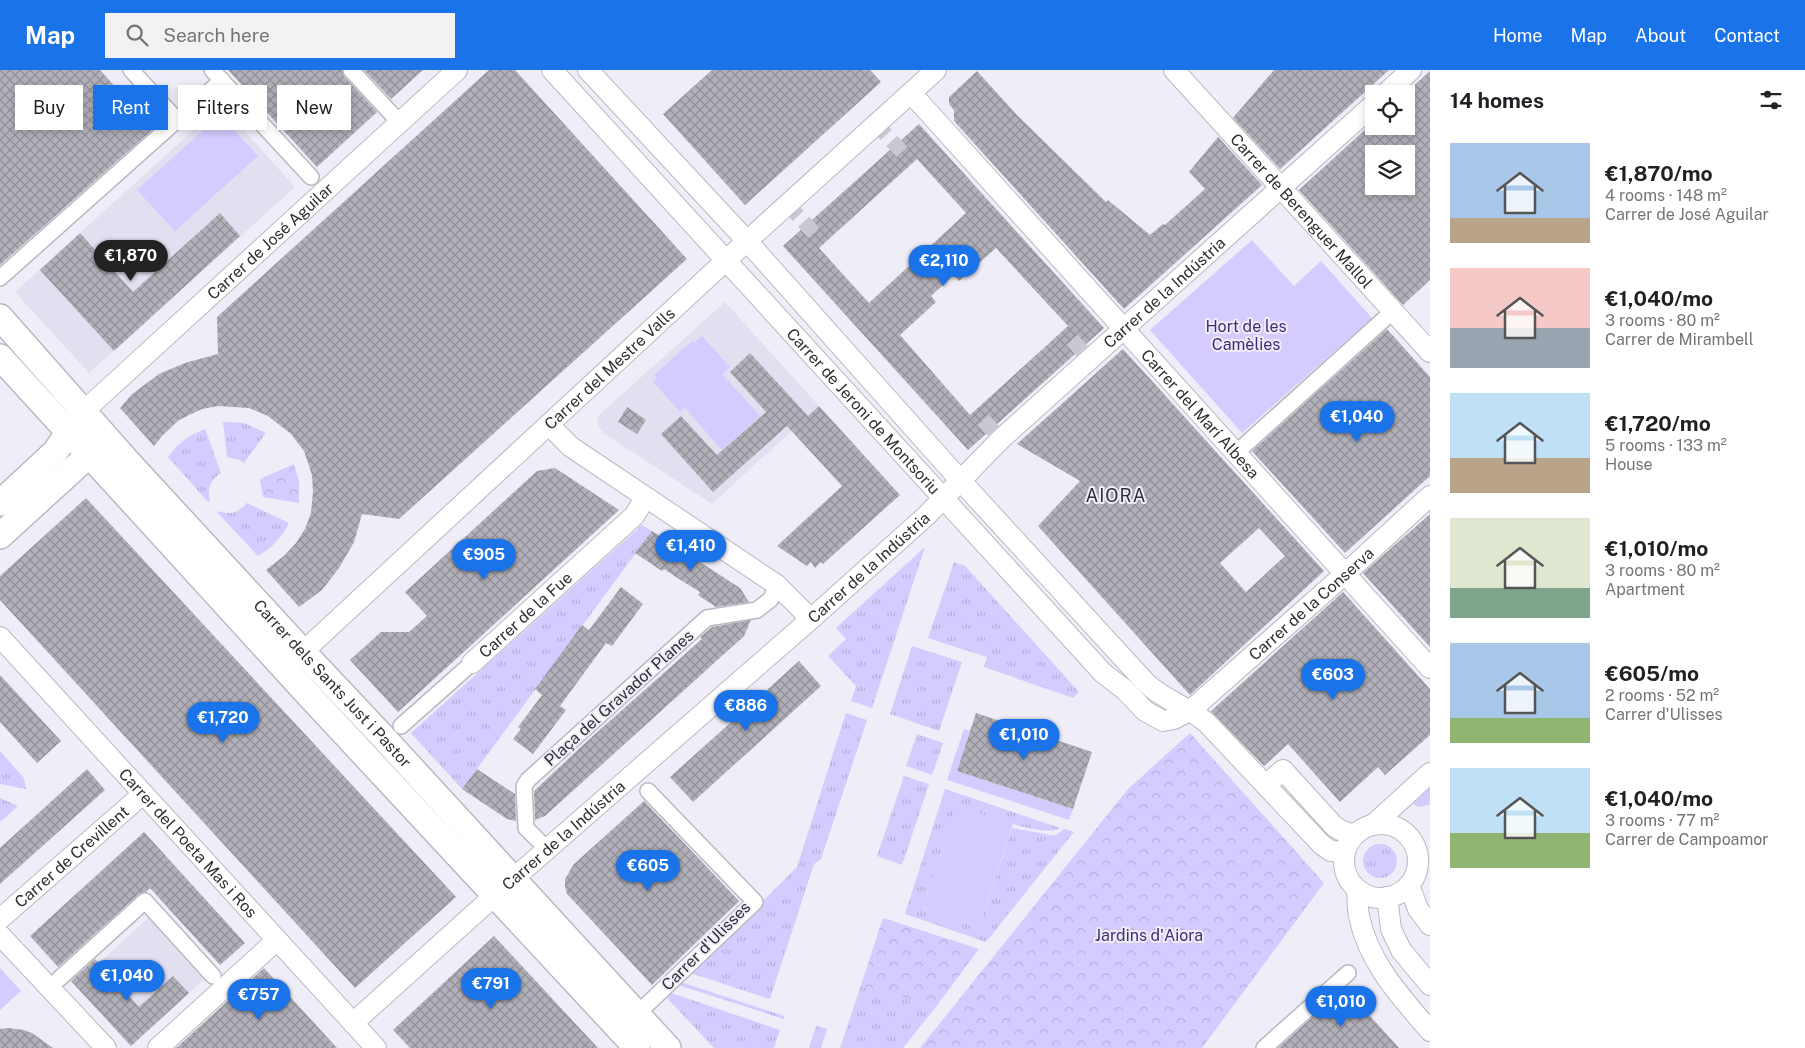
<!DOCTYPE html>
<html lang="en">
<head>
<meta charset="utf-8">
<style>
	:root { --surface:#fff; --page:#f2f2f2; --text:#202124; --muted:#757577; --accent:#1a73e8 }
	body { margin:0; font-family:"Public Sans",sans-serif; background:var(--page); color:var(--text); height:100vh; display:flex; flex-direction:column; font-size:19px; white-space:nowrap }
	* { box-sizing:border-box; margin:0 }
	p { font-size:16px; color:var(--muted) }
	.icon { flex:none; width:28px; height:28px; fill:none; stroke:currentColor; stroke-width:2; stroke-linecap:round; stroke-linejoin:round }
	.map { position:relative; flex:1; overflow:hidden }
	.details { display:flex; flex-direction:column; background:var(--surface); width:375px }
	.details>* { flex:none }
	.banner { position:absolute; left:15px; top:15px; width:475px; height:45px; display:flex; gap:10px }
	.controls { position:absolute; left:1365px; top:15px; display:grid; gap:10px }
	.controls a { display:grid; place-items:center; width:50px; height:50px; border-radius:0px; background:var(--surface); box-shadow:0 2px 8px #0003; font-size:25px }
	.price { position:absolute; translate:-50% -42px; padding:0 11px; border-radius:18px; background:var(--accent); color:#fff; font-size:16px; line-height:32px; filter:drop-shadow(0 1px 2px #0008) }
	.price::after { content:''; position:absolute; left:50%; top:30px; width:15px; height:11px; margin-left:-8px; background:inherit; clip-path:polygon(0 0,100% 0,50% 100%) }
	.price.current { background:#222; color:#fff }
	ul { padding:0; list-style:none }
	li { display:flex; align-items:center; gap:15px; height:125px; padding:0 20px }
	li span { display:grid; place-items:center; flex:none; width:140px; height:100px; border-radius:0px; color:#555 }
	li>.icon { margin-inline-start:auto }
	span .icon { width:60px; height:60px; fill:#fffc; stroke-width:1 }
	li b { font-size:21px }
	h2 { display:flex; justify-content:space-between; align-items:center; height:60px; padding:0 20px; font-size:21px }
	.pill { padding:0 18px; border-radius:0px; background:var(--surface); box-shadow:0 2px 8px #0003; font-size:18px; line-height:45px }
	.pill.current { background:var(--accent); color:#fff }
	header { display:flex; align-items:center; gap:30px; box-sizing:border-box; height:70px; padding:0 25px; background:var(--accent); color:#fff }
	header strong { font-size:24px }
	nav { display:flex; gap:28px; margin-inline-start:auto; font-size:18px }
	.search { width:350px; height:45px; background:var(--page); display:flex; align-items:center; gap:12px; box-sizing:border-box; padding:0 18px; border-radius:0px; color:var(--muted); font-size:19px }
	main { display:flex; flex:1; min-height:0 }
	.map>svg:first-child { display:block }
	.built { fill:#e2dff1 }
	.grass { fill:url(#grass-tufts) }
	.park { fill:url(#park-crowns) }
	.garden { fill:#d5cbff }
	.building { fill:url(#building-cross-hatch); fill-rule:evenodd }
	.lines { fill:none; stroke-linecap:round; stroke-linejoin:round }
	.pedestrian-tunnel { stroke:#c9c7d0; stroke-width:15; stroke-dasharray:15 8; stroke-linecap:butt }
	.pedestrian-casing { stroke:#bab8c2; stroke-width:18 }
	.minor-casing { stroke:#bab8c2; stroke-width:22 }
	.tertiary-casing { stroke:#bab8c2; stroke-width:28 }
	.pedestrian { stroke:#fff; stroke-width:15 }
	.minor { stroke:#fff; stroke-width:20 }
	.tertiary { stroke:#fff; stroke-width:25 }
	.labels { text-anchor:middle; dominant-baseline:central; stroke-width:4; stroke-linejoin:round; paint-order:stroke }
	.street-label { font-size:16px; fill:#302f33; stroke:#efedf7 }
	.park-label { font-size:16px; fill:#422b76; stroke:#efedf7 }
	.neighbourhood-label { font-size:18px; letter-spacing:1px; fill:#302f33; stroke:#efedf7 }
</style>
</head>
<body>
<header>
<strong>Map</strong>
<div class="search"><svg class="icon" aria-label="search" viewBox="0 0 24 24"><circle cx="10" cy="10" r="6"/><path d="M15 15l6 6"/></svg>Search here</div>
<nav><a>Home</a><a>Map</a><a>About</a><a>Contact</a></nav>
</header>
<main>
<div class="map">
<svg width="1430" height="978" viewBox="0 0 1430 978">
	<defs>
		<pattern id="grass-tufts" width="24" height="20" patternUnits="userSpaceOnUse" patternTransform="scale(1.25)"><rect width="24" height="20" fill="#d5cbff"/><path d="M3 7l-1-3M5 7V3M7 7l1-3M15 17l-1-3M17 17v-4M19 17l1-3" fill="none" stroke="#b7afdb"/></pattern>
		<pattern id="park-crowns" width="20" height="18" patternUnits="userSpaceOnUse" patternTransform="scale(1.25)"><rect width="20" height="18" fill="#d5cbff"/><path d="M2 6a3 3 0 1 1 6 0M12 15a3 3 0 1 1 6 0" fill="none" stroke="#b7afdb"/></pattern>
		<pattern id="building-cross-hatch" width="8" height="8" patternUnits="userSpaceOnUse" patternTransform="scale(1.25)"><rect width="8" height="8" fill="#b2b1ba"/><path d="M0 0l8 8M0 8l8-8" fill="none" stroke="#919098"/></pattern>
	</defs>
	<rect width="100%" height="100%" fill="#efedf7"/>
	<g class="built">
		<polygon points="221,35 295,117 89,303 15,222"/>
		<polygon points="725,232 819,336 712,434 605,364 599,358 597,350 600,344"/>
		<polygon points="148,848 204,909 131,976 75,915"/>
	</g>
	<g class="grass">
		<polygon points="223,352 244,353 266,363 244,393 239,390 227,387"/>
		<path d="M 205,359 L 221,403 C 210,410 207,418 210,431 L 208,432 L 168,387 C 177,374 189,365 205,359 Z"/>
		<path d="M 247,433 L 289,453 C 282,467 272,478 258,486 L 217,442 L 218,441 C 230,446 239,442 247,433 Z"/>
		<polygon points="642,455 652,461 462,719 411,663"/>
		<polygon points="925,477 872,638 851,631 856,616 828,586 846,569 836,558"/>
		<polygon points="954,492 965,496 1079,622 1073,628 984,597 987,587 928,568"/>
		<polygon points="912,576 962,592 939,661 890,644"/>
		<polygon points="846,643 867,650 821,789 814,794 770,929 690,903 797,797"/>
		<polygon points="917,664 943,673 932,705 906,696"/>
		<polygon points="0,681 24,708 26,719 0,714"/>
		<polygon points="904,706 929,714 902,795 877,786"/>
		<path d="M 945,719 L 1060,758 C 1045,769 976,742 957,736 L 923,838 L 979,857 L 1012,758 L 1051,765 L 1056,765 L 1064,759 L 1074,762 L 986,872 L 905,844 Z"/>
		<polygon points="0,728 18,736 0,752"/>
		<circle cx="1380" cy="791" r="17"/>
		<polygon points="681,912 784,946 784,949 678,915"/>
		<polygon points="861,915 935,938 903,978 840,978"/>
		<polygon points="671,923 780,960 774,978 714,978 668,929"/>
		<polygon points="816,956 827,959 821,978 809,978"/>
	</g>
	<g class="park">
		<polygon points="294,394 299,411 299,433 263,427 260,409"/>
		<polygon points="1190,663 1324,813 1202,978 920,978 1128,719"/>
		<polygon points="883,848 979,879 935,938 861,915"/>
	</g>
	<g class="garden">
		<polygon points="220,45 258,86 175,161 137,120"/>
		<polygon points="1252,170 1294,216 1321,191 1372,248 1242,363 1150,260"/>
		<polygon points="702,266 730,297 722,304 760,346 722,380 685,338 680,342 653,312 657,308 654,305 692,271 694,273"/>
		<polygon points="964,659 970,661 957,701 1073,739 1069,750 947,710"/>
		<polygon points="1430,718 1430,735 1418,737 1413,734"/>
		<polygon points="957,736 1013,754 979,857 923,838"/>
		<polygon points="0,898 21,921 0,940"/>
	</g>
	<g class="building">
		<polygon points="0,0 100,0 153,59 0,195"/>
		<polygon points="228,0 342,0 344,6 377,42 317,97"/>
		<polygon points="364,0 423,0 391,29"/>
		<polygon points="489,0 515,0 687,189 399,449 362,444 354,472 339,498 322,520 299,537 266,500 285,485 296,473 305,459 311,443 313,422 312,405 304,381 291,364 268,346 249,338 218,336 202,339 179,350 162,366 154,376 120,338 131,325 159,304 185,293 218,284 217,247"/>
		<polygon points="712,0 870,0 881,12 745,135 663,44"/>
		<polygon points="1274,0 1389,0 1280,99 1233,48"/>
		<polygon points="977,1 1018,46 1106,132 1108,130 1150,165 1163,154 1165,155 1205,119 1189,102 1218,67 1262,115 1124,239 954,51 954,40 949,34 949,27"/>
		<path d="M 1430,1 L 1430,210 L 1403,235 L 1299,120 L 1369,56 L 1406,56 L 1406,23 ZM 1374,84 L 1406,84 L 1406,116 L 1374,116 Z"/>
		<path d="M 919,54 L 1104,258 L 968,380 L 783,176 ZM 917,89 L 966,143 L 869,233 L 819,178 ZM 996,178 L 1068,256 L 970,345 L 900,265 L 936,232 L 931,226 L 954,205 L 959,211 Z"/>
		<polygon points="220,143 240,166 114,281 40,200 80,163 133,222"/>
		<polygon points="1387,259 1430,307 1430,406 1345,483 1252,381"/>
		<path d="M 1123,279 L 1324,501 L 1190,625 L 1038,456 L 1080,411 L 1017,374 ZM 1259,458 L 1285,486 L 1246,522 L 1220,493 Z"/>
		<polygon points="750,283 808,346 819,336 900,425 823,494 821,492 815,498 811,492 807,496 777,476 842,416 787,356 713,422 661,364 681,346 717,385 766,342 730,302"/>
		<polygon points="627,337 646,350 637,364 618,352"/>
		<polygon points="555,398 619,440 398,642 350,590 381,562 409,562 427,546 405,522 537,401"/>
		<polygon points="86,428 456,827 355,918 0,530 0,506"/>
		<polygon points="1430,444 1430,577 1363,503"/>
		<polygon points="652,461 740,518 749,532 716,537 698,525 700,522 682,511 664,499 662,501 635,483"/>
		<polygon points="621,517 643,534 612,576 606,573 560,636 566,640 533,684 513,669 521,659 518,657 542,625 535,619 582,555 589,560"/>
		<polygon points="1343,522 1430,619 1430,665 1385,705 1378,697 1340,732 1288,674 1264,696 1211,641"/>
		<polygon points="751,550 744,566 545,746 535,750 534,721 584,674 702,569 700,567 712,557"/>
		<polygon points="799,591 821,616 693,732 670,707"/>
		<polygon points="0,605 61,671 37,693 0,652"/>
		<polygon points="976,643 1092,682 1073,739 957,701"/>
		<polygon points="87,699 105,720 0,814 0,778"/>
		<polygon points="477,699 515,724 516,751 507,749 462,719"/>
		<polygon points="644,731 739,831 652,915 567,824 565,816 565,809 574,794"/>
		<polygon points="144,762 245,873 220,895 150,818 146,822 139,824 58,897 30,866"/>
		<polygon points="494,866 598,978 410,978 393,960"/>
		<polygon points="95,889 139,937 173,906 189,923 131,976 71,911"/>
		<polygon points="264,898 337,978 176,978"/>
		<polygon points="1345,918 1399,978 1278,978"/>
		<polygon points="8,958 24,960 32,963 53,978 0,978 0,959"/>
	</g>
	<g class="lines">
		<g class="pedestrian-tunnel">
			<polyline points="876,54 904,84"/>
			<polyline points="788,135 815,164"/>
			<polyline points="1072,270 1089,288"/>
			<polyline points="983,350 1001,369"/>
		</g>
		<defs>
			<g id="pedestrian">
				<polyline points="131,0 177,50"/>
				<polyline points="212,0 311,107"/>
				<polyline points="351,0 399,52"/>
				<polyline points="0,208 222,10"/>
				<polyline points="1236,383 1393,241"/>
				<polyline points="401,656 472,593"/>
				<polyline points="547,779 526,758 524,716 528,710 707,548 757,540 771,529 777,515"/>
				<polyline points="59,909 145,831 213,906"/>
				<polyline points="636,945 755,832 648,721"/>
				<polyline points="1264,978 1348,903"/>
			</g>
			<g id="minor">
				<path id="s1" d="M 552,0 L 1103,603 L 1125,620 L 1145,641 L 1163,651 L 1174,649 L 1191,640 L 1345,504 L 1430,426"/>
				<path d="M 588,0 L 747,171 L 960,410 L 1147,614 C 1166,631 1189,637 1207,653 L 1322,775 L 1331,781 L 1345,782"/>
				<path id="s2" d="M 1174,0 L 1430,282"/>
				<path id="s3" d="M 911,23 L 1430,598"/>
				<polyline points="1385,24 1411,0"/>
				<path id="s4" d="M 84,341 L 457,0"/>
				<polyline points="549,355 571,377 777,515 811,549"/>
				<path id="s5" d="M 0,567 L 376,978"/>
				<path id="s6" d="M 293,591 L 747,171 L 936,0"/>
				<path id="s7" d="M 472,593 L 634,446 L 645,428"/>
				<polyline points="1266,715 1283,700 1334,756 1342,761 1355,765"/>
				<circle cx="1381" cy="791" r="37"/>
				<polyline points="1373,755 1430,703"/>
				<polyline points="1409,815 1418,839 1430,855"/>
				<path d="M 1357,819 C 1358,828 1357,837 1359,846 C 1368,892 1401,927 1430,961"/>
				<polyline points="1387,827 1391,859 1401,880 1430,915"/>
				<path id="s8" d="M 0,849 L 143,724"/>
				<polyline points="0,865 106,978"/>
				<path id="s9" d="M 353,953 L 513,809 L 811,549 L 926,446 L 1001,369 L 1374,34"/>
				<polyline points="158,978 277,870"/>
			</g>
			<g id="tertiary">
				<path id="s10" d="M 0,247 L 128,392 L 303,582 L 383,667 L 668,978"/>
				<polyline points="0,287 305,621 637,978"/>
				<polyline points="0,433 55,382 78,349"/>
				<polyline points="0,466 102,373"/>
			</g>
		</defs>
		<use href="#pedestrian" class="pedestrian-casing"/>
		<use href="#minor" class="minor-casing"/>
		<use href="#tertiary" class="tertiary-casing"/>
		<use href="#pedestrian" class="pedestrian"/>
		<use href="#minor" class="minor"/>
		<use href="#tertiary" class="tertiary"/>
	</g>
	<g class="labels">
		<g class="street-label">
			<text stroke="none"><textPath href="#s2" startOffset="190">Carrer de Berenguer Mallol</textPath></text>
			<text stroke="none"><textPath href="#s4" startOffset="252">Carrer de José Aguilar</textPath></text>
			<text stroke="none"><textPath href="#s9" startOffset="1092">Carrer de la Indústria</textPath></text>
			<text stroke="none"><textPath href="#s6" startOffset="431">Carrer del Mestre Valls</textPath></text>
			<text stroke="none"><textPath href="#s1" startOffset="462">Carrer de Jeroni de Montsoriu</textPath></text>
			<text stroke="none"><textPath href="#s3" startOffset="432">Carrer del Marí Albesa</textPath></text>
			<text stroke="none"><textPath href="#s9" startOffset="688">Carrer de la Indústria</textPath></text>
			<text stroke="none"><textPath href="#s1" startOffset="1085">Carrer de la Conserva</textPath></text>
			<text stroke="none"><textPath href="#s7" startOffset="72">Carrer de la Fue</textPath></text>
			<text stroke="none"><textPath href="#s10" startOffset="495">Carrer dels Sants Just i Pastor</textPath></text>
			<text transform="translate(619 628) rotate(-42)">Plaça del Gravador Planes</text>
			<text stroke="none"><textPath href="#s9" startOffset="282">Carrer de la Indústria</textPath></text>
			<text stroke="none"><textPath href="#s5" startOffset="279">Carrer del Poeta Mas i Ros</textPath></text>
			<text stroke="none"><textPath href="#s8" startOffset="95">Carrer de Crevillent</textPath></text>
			<text transform="translate(706 876) rotate(-45)">Carrer d'Ulisses</text>
		</g>
		<g class="park-label">
			<text x="1246" y="256">Hort de les<tspan x="1246" dy="18">Camèlies</tspan></text>
			<text x="1149" y="865">Jardins d'Aiora</text>
		</g>
		<g class="neighbourhood-label">
			<text x="1116" y="425">AIORA</text>
		</g>
	</g>
</svg>
<div class="controls">
<a><svg class="icon" aria-label="locate" viewBox="0 0 24 24"><circle cx="12" cy="12" r="6"/><path d="M12 2v4M12 18v4M2 12h4M18 12h4"/></svg></a>
<a><svg class="icon" aria-label="layers" viewBox="0 0 24 24"><path d="M12 4l9 5-9 5-9-5zM3 14l9 5 9-5"/></svg></a>
</div>
<b class="price current" style="left:131px;top:212px">€1,870</b>
<b class="price" style="left:944px;top:217px">€2,110</b>
<b class="price" style="left:1357px;top:373px">€1,040</b>
<b class="price" style="left:691px;top:502px">€1,410</b>
<b class="price" style="left:484px;top:511px">€905</b>
<b class="price" style="left:1333px;top:631px">€603</b>
<b class="price" style="left:746px;top:662px">€886</b>
<b class="price" style="left:223px;top:674px">€1,720</b>
<b class="price" style="left:1024px;top:691px">€1,010</b>
<b class="price" style="left:648px;top:822px">€605</b>
<b class="price" style="left:127px;top:932px">€1,040</b>
<b class="price" style="left:491px;top:940px">€791</b>
<b class="price" style="left:259px;top:951px">€757</b>
<b class="price" style="left:1341px;top:958px">€1,010</b>
<div class="banner">
<a class="pill">Buy</a>
<a class="pill current">Rent</a>
<a class="pill">Filters</a>
<a class="pill">New</a>
</div>
</div>
<section class="details">
<h2>14 homes<svg class="icon" aria-label="filters" viewBox="0 0 24 24"><path d="M4 7h16M4 17h16"/><circle cx="9" cy="7" r="2"/><circle cx="15" cy="17" r="2"/></svg></h2>
<ul>
<li><span style="background:linear-gradient(#a9c7e8 75%,#b9a48a 0)"><svg class="icon" aria-label="home" viewBox="0 0 24 24"><path d="M3 11l9-7 9 7M6 9v11h12V9"/></svg></span><div><b>€1,870/mo</b><p>4 rooms · 148 m²</p><p>Carrer de José Aguilar</p></div></li>
<li><span style="background:linear-gradient(#f6c9c9 60%,#9aa5b1 0)"><svg class="icon" aria-label="home" viewBox="0 0 24 24"><path d="M3 11l9-7 9 7M6 9v11h12V9"/></svg></span><div><b>€1,040/mo</b><p>3 rooms · 80 m²</p><p>Carrer de Mirambell</p></div></li>
<li><span style="background:linear-gradient(#bfe0f5 65%,#b9a48a 0)"><svg class="icon" aria-label="home" viewBox="0 0 24 24"><path d="M3 11l9-7 9 7M6 9v11h12V9"/></svg></span><div><b>€1,720/mo</b><p>5 rooms · 133 m²</p><p>House</p></div></li>
<li><span style="background:linear-gradient(#dfe7d0 70%,#7fa58c 0)"><svg class="icon" aria-label="home" viewBox="0 0 24 24"><path d="M3 11l9-7 9 7M6 9v11h12V9"/></svg></span><div><b>€1,010/mo</b><p>3 rooms · 80 m²</p><p>Apartment</p></div></li>
<li><span style="background:linear-gradient(#a9c7e8 75%,#8fb573 0)"><svg class="icon" aria-label="home" viewBox="0 0 24 24"><path d="M3 11l9-7 9 7M6 9v11h12V9"/></svg></span><div><b>€605/mo</b><p>2 rooms · 52 m²</p><p>Carrer d'Ulisses</p></div></li>
<li><span style="background:linear-gradient(#bfe0f5 65%,#8fb573 0)"><svg class="icon" aria-label="home" viewBox="0 0 24 24"><path d="M3 11l9-7 9 7M6 9v11h12V9"/></svg></span><div><b>€1,040/mo</b><p>3 rooms · 77 m²</p><p>Carrer de Campoamor</p></div></li>
</ul>
</section>
</main>
</body>
</html>
